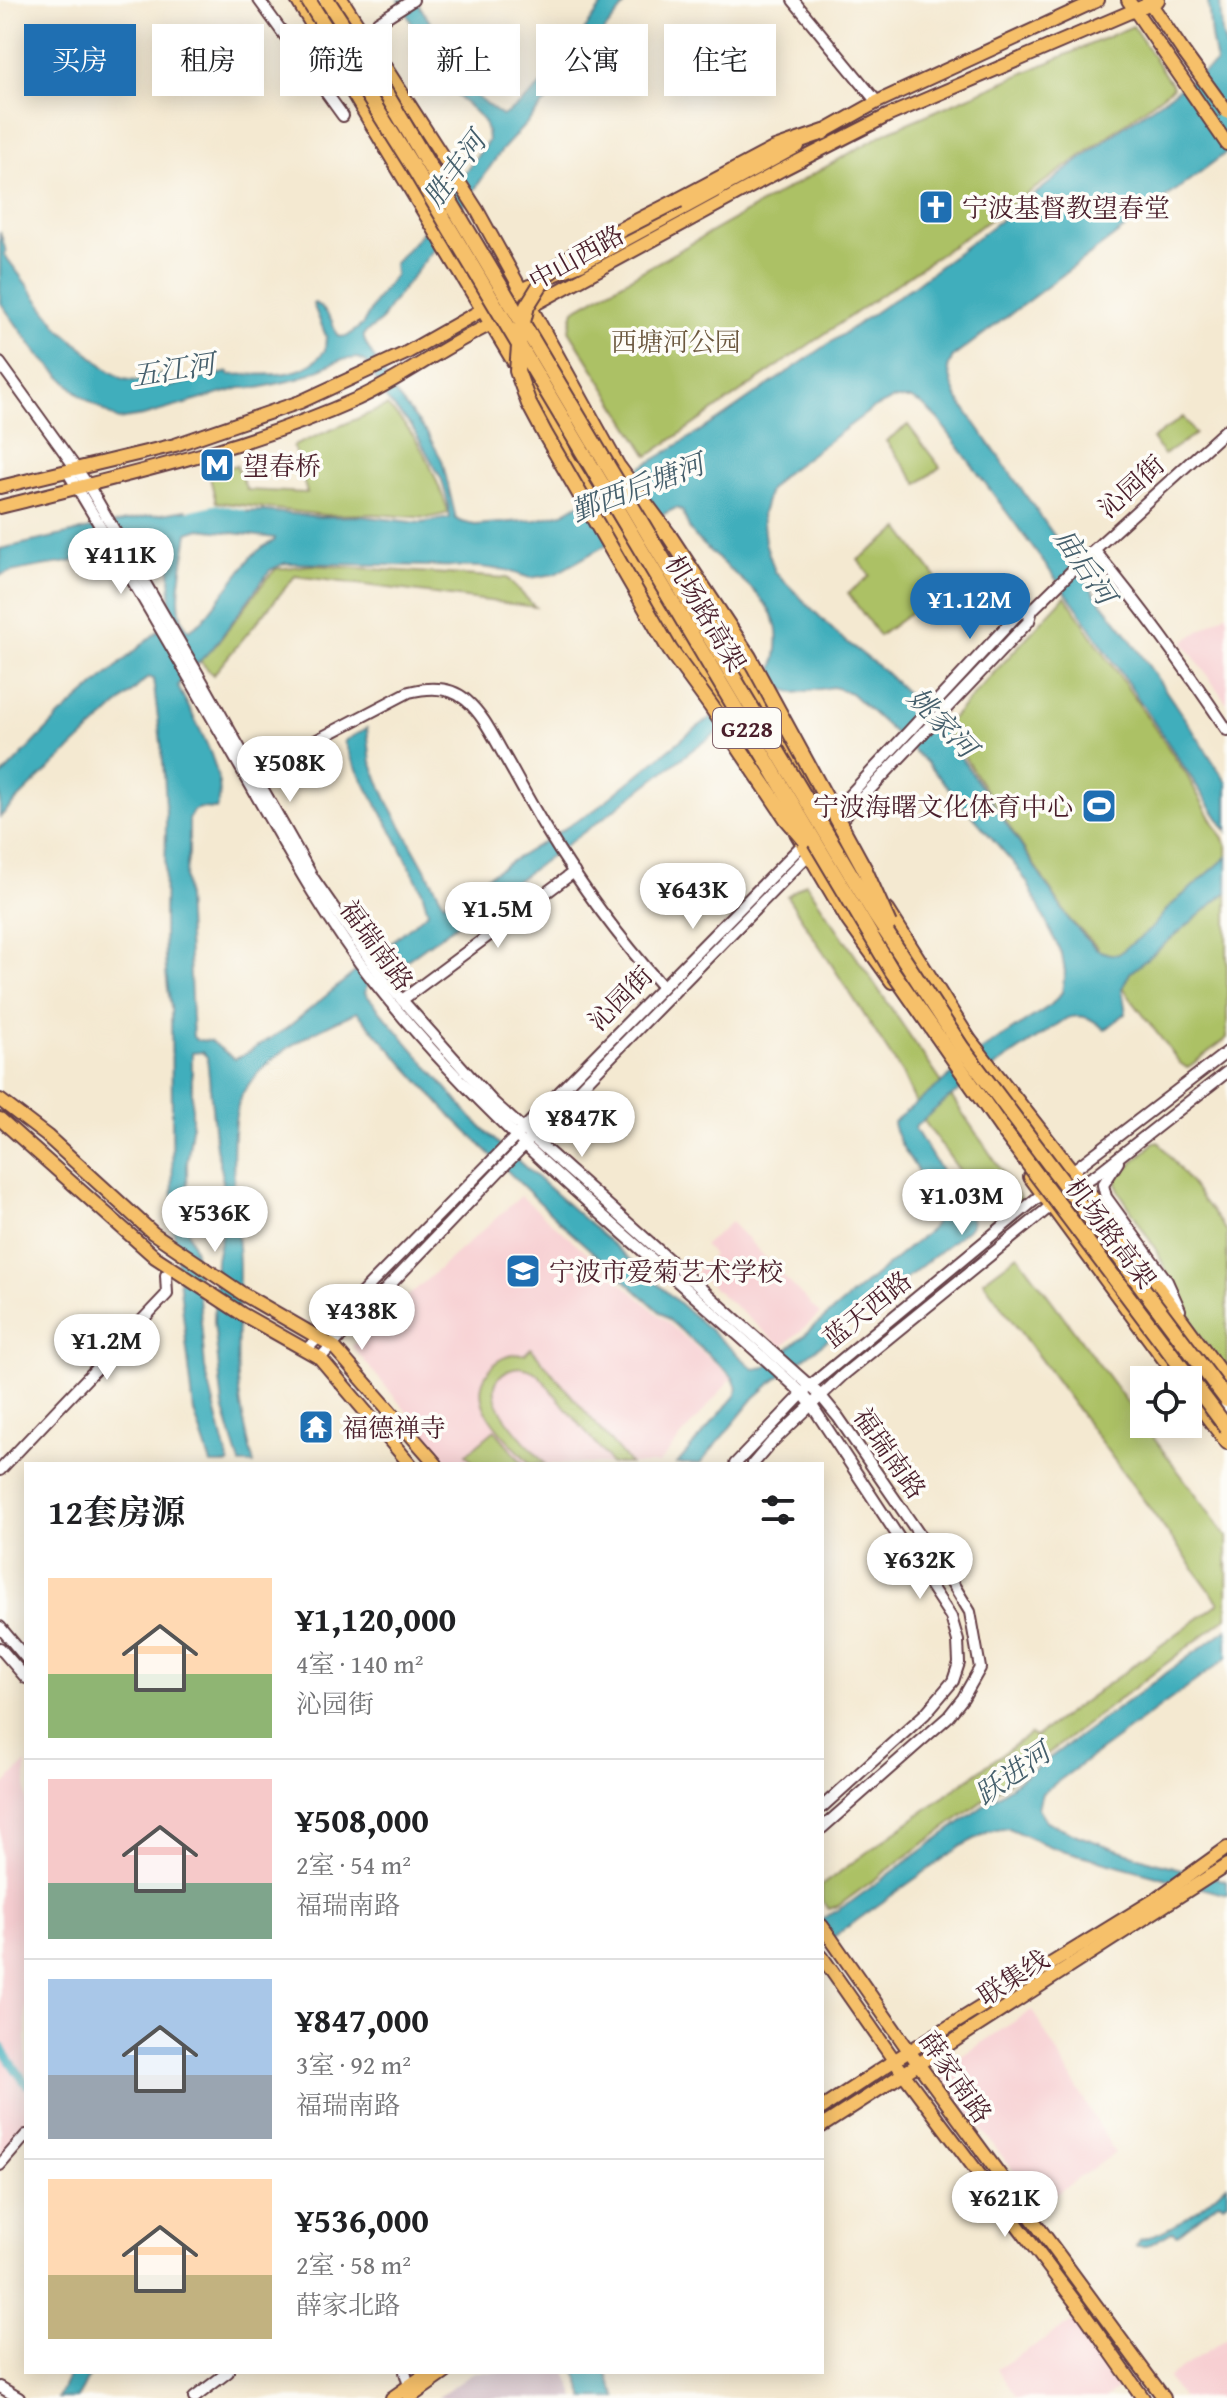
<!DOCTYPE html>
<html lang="zh">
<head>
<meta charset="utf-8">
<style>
	:root { --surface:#fff; --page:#f6f6f6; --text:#202124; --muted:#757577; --line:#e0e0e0; --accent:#1f6fb2 }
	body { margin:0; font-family:"Gentium Book Plus","Noto Serif SC",serif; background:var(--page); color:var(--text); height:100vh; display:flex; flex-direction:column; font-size:30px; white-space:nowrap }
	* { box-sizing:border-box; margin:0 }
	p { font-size:26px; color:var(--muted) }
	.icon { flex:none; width:44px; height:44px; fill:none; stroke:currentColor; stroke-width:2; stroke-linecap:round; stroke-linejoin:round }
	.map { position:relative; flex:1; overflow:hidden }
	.side { position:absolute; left:24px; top:1462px; width:800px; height:912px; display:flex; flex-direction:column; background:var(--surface); border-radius:0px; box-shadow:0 4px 20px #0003 }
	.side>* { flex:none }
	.hud { position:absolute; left:24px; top:24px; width:800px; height:72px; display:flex; gap:16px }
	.tools { position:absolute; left:1130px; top:1366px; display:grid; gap:16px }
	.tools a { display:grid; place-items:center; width:72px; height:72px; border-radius:0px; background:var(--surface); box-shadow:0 4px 20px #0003; font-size:40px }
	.price { position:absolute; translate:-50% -68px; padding:0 18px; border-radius:28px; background:#fff; color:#222; font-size:26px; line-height:52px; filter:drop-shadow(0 2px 4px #0008) }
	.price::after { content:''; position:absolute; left:50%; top:48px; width:24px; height:18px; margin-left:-12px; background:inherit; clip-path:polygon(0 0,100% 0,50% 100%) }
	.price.selected { background:var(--accent); color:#fff }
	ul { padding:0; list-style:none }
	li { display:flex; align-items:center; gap:24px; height:200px; padding:0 24px }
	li+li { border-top:2px solid var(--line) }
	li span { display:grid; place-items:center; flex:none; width:224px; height:160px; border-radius:0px; color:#555 }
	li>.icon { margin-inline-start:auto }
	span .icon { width:96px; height:96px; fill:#fffc; stroke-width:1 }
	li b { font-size:34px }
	h2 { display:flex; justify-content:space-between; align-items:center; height:96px; padding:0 24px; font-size:34px }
	.tag { padding:0 28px; border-radius:0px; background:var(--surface); box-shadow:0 4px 20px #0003; font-size:28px; line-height:72px }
	.tag.selected { background:var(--accent); color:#fff }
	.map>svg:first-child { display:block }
	.built { fill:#f7cfd2 }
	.industrial { fill:#d2bdc6 }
	.green { fill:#acc165; stroke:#7b7048; stroke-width:2 }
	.water { fill:#3faebc; stroke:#446674; stroke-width:2; fill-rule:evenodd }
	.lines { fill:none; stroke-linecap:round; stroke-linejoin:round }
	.canal { stroke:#3faebc; stroke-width:9 }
	.minor-casing { stroke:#643d44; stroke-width:14 }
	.major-casing { stroke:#643d44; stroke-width:16 }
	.highway-casing { stroke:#643d44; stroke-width:18 }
	.minor { stroke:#fff; stroke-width:10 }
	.major { stroke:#f6c06b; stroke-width:12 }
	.highway { stroke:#f6c06b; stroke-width:14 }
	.major-bridge-casing { stroke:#643d44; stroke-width:16; stroke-linecap:butt }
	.highway-bridge-casing { stroke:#643d44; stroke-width:18; stroke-linecap:butt }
	.major-bridge { stroke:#f6c06b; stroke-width:12 }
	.highway-bridge { stroke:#f6c06b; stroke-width:14 }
	.labels { text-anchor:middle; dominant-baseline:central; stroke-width:7; stroke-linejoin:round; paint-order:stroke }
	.shield { fill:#fdfcf7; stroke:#806168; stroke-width:2 }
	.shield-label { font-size:24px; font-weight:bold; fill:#4a1f2b }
	.poi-label { font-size:26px; fill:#4a1f2b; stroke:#fdfcf7; text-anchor:start }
	.street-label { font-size:26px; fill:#4a1f2b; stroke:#fdfcf7 }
	.park-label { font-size:26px; fill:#6c583f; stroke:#fdfcf7 }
	.water-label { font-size:28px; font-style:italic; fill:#455f6c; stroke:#fdfcf7 }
</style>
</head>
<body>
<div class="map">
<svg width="1227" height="2398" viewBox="0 0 1227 2398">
	<rect width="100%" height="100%" fill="#fdfcf7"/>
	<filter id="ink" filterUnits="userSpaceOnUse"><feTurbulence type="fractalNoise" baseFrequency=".0125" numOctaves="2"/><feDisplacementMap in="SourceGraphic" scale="16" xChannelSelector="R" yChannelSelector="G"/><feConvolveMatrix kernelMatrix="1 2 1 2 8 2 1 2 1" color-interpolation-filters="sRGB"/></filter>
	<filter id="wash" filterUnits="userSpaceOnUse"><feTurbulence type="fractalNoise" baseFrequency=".006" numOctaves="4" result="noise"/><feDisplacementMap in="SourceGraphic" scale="32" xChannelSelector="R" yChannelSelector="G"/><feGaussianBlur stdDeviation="1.8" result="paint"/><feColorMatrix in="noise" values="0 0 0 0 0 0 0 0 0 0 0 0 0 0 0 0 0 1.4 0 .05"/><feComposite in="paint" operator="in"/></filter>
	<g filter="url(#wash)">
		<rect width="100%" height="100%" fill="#f4e9d1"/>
		<g class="built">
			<polygon points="1227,613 1227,703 1183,642"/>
			<polygon points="521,1196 732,1378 658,1464 450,1464 352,1346"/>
			<polygon points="731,1222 820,1314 782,1347 695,1272 713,1255 704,1245"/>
			<polygon points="26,1763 26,2131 0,2161 0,1789"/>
			<polygon points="1032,2010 1115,2153 1040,2205 941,2077 949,2064"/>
			<polygon points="1074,2321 1119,2389 1105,2398 1017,2398 997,2369"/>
			<polygon points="1227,2338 1227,2398 1182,2398 1167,2378"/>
		</g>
		<polygon class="industrial" points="475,2372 566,2372 576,2398 437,2398"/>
		<g class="green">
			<polygon points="1133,26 1173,87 1076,160 648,456 569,330 574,310 889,131"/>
			<path d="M 387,406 C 422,438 433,470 449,513 L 428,518 L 372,514 L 325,515 L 216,502 L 209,473 L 236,465 L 247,490 L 307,493 L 293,446 Z"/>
			<polygon points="1183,417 1195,434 1164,455 1152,439"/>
			<polygon points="908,425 940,467 918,484 886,441"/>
			<polygon points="900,529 944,588 879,636 848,593 870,576 858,560"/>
			<polygon points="312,565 507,578 535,607 295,576 213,675 199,660 216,645 268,577 276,569"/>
			<polygon points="1065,596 1186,774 1227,846 1227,1038 1187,1068 1180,1063 1131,999 1095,945 1070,920 952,738 943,728"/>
			<polygon points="806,883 1023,1202 997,1223 924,1121 902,1073 787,896"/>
			<polygon points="1159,1142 1227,1232 1227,1373 1197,1332 1156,1250 1119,1191 1116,1179 1154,1143"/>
			<polygon points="1018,1255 1227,1537 1227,1617 1057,1747 838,1906 829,1909 822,1901 822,1885 1030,1734 1035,1737 1219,1603 983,1281"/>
			<path d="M 531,1348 L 630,1464 L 610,1464 L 606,1456 L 538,1374 C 529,1368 519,1364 508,1370 C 468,1392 529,1444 545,1464 L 530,1464 C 510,1440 465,1407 487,1373 C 496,1358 509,1354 525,1354 Z"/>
			<polygon points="495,1430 523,1464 475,1464 466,1454"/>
		</g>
		<g class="water">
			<path d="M 398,0 L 416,0 L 477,97 L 502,116 C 547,91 576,41 606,0 L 629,0 L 565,81 L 501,151 L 433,250 L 389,307 L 381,321 L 364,334 L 364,339 L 367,346 L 396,395 L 427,433 L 442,460 L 456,519 L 462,522 L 475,525 L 536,520 L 563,513 L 662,455 L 719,419 L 916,284 L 1126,125 L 1216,63 L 1211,36 L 1208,1 L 1220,0 L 1222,33 L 1227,51 L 1227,152 L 953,357 L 948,368 L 953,387 L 958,399 L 1098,598 L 1124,630 L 1194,732 L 1227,783 L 1227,831 L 1078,609 L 938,419 L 923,405 L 912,399 L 893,399 L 872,409 L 783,475 L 769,490 L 762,514 L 765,542 L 775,572 L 838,635 L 884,671 L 938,724 L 1012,832 L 1070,921 L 1097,950 L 1110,954 L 1118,954 L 1151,929 L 1168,908 L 1227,857 L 1227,892 L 1130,973 L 1122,989 L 1126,1013 L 1105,1030 C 1093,1019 1084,1013 1067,1018 L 946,1100 L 916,1126 L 915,1129 L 972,1221 L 970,1227 L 868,1309 L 770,1384 L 754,1398 L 700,1464 L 677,1464 L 735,1396 L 738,1388 L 731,1375 L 567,1229 L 447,1112 L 357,1012 C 315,1030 270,1052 244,1091 C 224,1120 238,1227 239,1265 C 239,1304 236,1342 238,1381 C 240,1408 247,1438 254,1464 L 240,1464 L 223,1407 L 214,1322 L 216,1259 L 222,1230 L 222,1172 L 216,1148 L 207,1057 L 202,1052 L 192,1053 L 192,1128 L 187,1163 L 188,1231 L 195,1252 L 205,1368 L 229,1464 L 211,1464 L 194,1412 L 173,1225 L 171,1007 C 159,945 166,883 166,821 C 166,773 159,726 153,679 L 148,677 C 99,724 48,768 0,817 L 0,778 L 60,716 L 159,630 C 174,607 170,594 170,568 C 170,561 172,556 173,549 L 165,537 L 159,534 C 134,545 107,554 81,560 C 53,565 27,567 0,575 L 0,549 L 148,516 L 186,510 L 197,516 L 222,512 L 263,511 L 320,517 L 359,516 L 421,523 L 450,518 L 448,503 L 442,480 L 426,451 L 412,427 L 386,399 L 366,362 L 358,358 L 340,360 L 298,379 L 258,388 L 241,388 L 143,416 L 118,420 L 81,396 L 38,354 L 0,302 L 0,231 L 6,252 L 4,254 L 60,329 L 107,369 L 123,379 L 136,381 L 162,374 L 168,387 L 229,372 L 229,375 C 255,373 289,379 311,364 C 316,361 321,355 325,350 L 326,336 L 313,304 L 315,303 C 321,307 328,314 332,321 C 335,328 333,331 339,337 L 348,336 L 363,324 L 376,300 L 395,275 L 394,264 L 418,237 L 488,141 C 487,115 473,113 458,96 C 447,83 419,43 413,27 C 409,17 405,9 398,0 ZM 676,508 L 682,510 L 690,530 L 698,540 C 712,553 726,567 741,579 C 776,609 785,628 772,674 L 688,734 L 596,809 L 444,903 L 388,802 L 371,762 L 367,728 L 344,741 L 351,759 L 396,838 L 422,891 L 428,912 L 287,1028 L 242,1056 L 235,1059 L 210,1041 L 197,1040 L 193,1037 L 185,877 L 189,853 L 189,818 L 193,811 L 200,808 L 216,809 C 232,781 192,714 178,687 L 179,683 L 216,644 L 270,570 L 285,563 L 479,567 L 506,570 L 530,578 L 555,574 L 647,522 ZM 200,529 L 275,538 L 274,541 L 263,547 L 253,555 L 202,621 L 189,630 C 169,613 185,556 188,533 ZM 833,687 L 851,693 L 926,762 L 1017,867 L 1028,884 L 1062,955 L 1065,972 L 1062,992 L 1051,1005 L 985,1048 L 893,1122 C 895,1147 941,1197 939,1212 C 939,1218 934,1224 931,1229 L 766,1367 L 754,1369 L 499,1144 L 471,1117 L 365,993 L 367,984 L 397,963 L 407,960 L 602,819 L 696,747 L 783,689 L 795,693 Z"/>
			<polygon points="1227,1629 1227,1658 1042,1793 1038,1808 1046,1821 1079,1836 1151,1861 1227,1881 1227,1895 1051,1847 1008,1828 988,1832 961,1846 822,1945 822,1919 851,1902"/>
			<path d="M 1227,2184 L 1227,2201 L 1223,2204 L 1218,2202 L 1177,2235 L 1172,2232 L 1147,2246 L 1136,2246 L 1139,2240 C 1174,2230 1202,2208 1227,2184 Z"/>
			<polygon points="70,2372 92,2372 77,2398 58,2398"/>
			<polygon points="576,2372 606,2372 618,2398 585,2398"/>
		</g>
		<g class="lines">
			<g class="canal">
				<polyline points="182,517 217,509 242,514"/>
				<polyline points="0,2046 26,2084"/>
			</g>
		</g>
	</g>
	<g filter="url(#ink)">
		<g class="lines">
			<defs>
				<g id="minor">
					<polyline points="259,0 343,116"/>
					<polyline points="793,0 877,102"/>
					<polyline points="378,22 413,0"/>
					<polyline points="0,363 88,485 195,669 313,878 384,980 493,1102 820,1395 838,1417 948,1576 970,1612 980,1668 963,1698 948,1717 822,1828"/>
					<path d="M 67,471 C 126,568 182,665 238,763 C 281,838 322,915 375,983 C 498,1139 658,1258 802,1393 L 811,1404 L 951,1617 L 958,1641 L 959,1663 L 953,1681 L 925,1714 L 822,1807"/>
					<path d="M 1094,550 C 1142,608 1185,667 1227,730"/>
					<path d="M 248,776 L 409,692 C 429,687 450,686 466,700 C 482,714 491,732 501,750 C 516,776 530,803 546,829 C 580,885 619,938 662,986"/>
					<polyline points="832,814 1018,614 1032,610 1086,557 1227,429"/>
					<polyline points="824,838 1029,621 1032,610"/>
					<polyline points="402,1000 574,872"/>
					<polyline points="1118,1162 1103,1185 1106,1197 1167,1281 1180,1310"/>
					<polyline points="1067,1175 1227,1052"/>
					<polyline points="1076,1187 1097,1174 1227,1072"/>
					<polyline points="306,1350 807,840"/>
					<polyline points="320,1358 499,1171 813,850"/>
					<polyline points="735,1464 811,1385 1048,1189"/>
					<polyline points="753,1464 770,1444 843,1375 1057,1201"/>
					<polyline points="0,1470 167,1294 166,1275"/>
					<polyline points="0,1627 26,1658"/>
					<polyline points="0,1648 26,1678"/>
					<polyline points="0,2165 26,2135"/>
					<polyline points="405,2372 411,2393"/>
					<polyline points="0,2387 19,2398"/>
					<polyline points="194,2398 228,2372"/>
				</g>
				<g id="major">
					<polyline points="297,0 556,433"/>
					<polyline points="342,0 477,210 623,474"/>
					<polyline points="1128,0 1227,144"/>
					<polyline points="1148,0 1185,54"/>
					<polyline points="818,135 877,102 1098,0"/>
					<polyline points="549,277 581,264 798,146"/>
					<polyline points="524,310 781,170 887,116 1158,0"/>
					<polyline points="0,487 175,445 300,402 406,353 482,310 529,286"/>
					<path d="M 0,507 C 121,476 243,450 357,399 C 405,377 448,343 496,322"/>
					<polyline points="647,514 829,817"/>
					<polyline points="723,700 764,775"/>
					<polyline points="796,833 848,921 892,982"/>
					<polyline points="888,910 970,1040 1082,1183 1227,1381"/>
					<polyline points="0,1100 47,1136 153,1233 243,1294 333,1346 436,1464"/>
					<polyline points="0,1119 155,1257 242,1314 320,1358 410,1464"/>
					<polyline points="1030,1177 1179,1380"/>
					<polyline points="1188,1392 1227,1443"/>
					<polyline points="822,1926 919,2065 1164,2398"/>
					<polyline points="822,1957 903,2073 1082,2311 1143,2398"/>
					<polyline points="822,2108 895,2060 1156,1899 1227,1848"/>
					<polyline points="822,2126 1227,1865"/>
					<polyline points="392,2398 429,2372"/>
					<polyline points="409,2398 446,2372"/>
				</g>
				<g id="highway">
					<polyline points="679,200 775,149 824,132"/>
					<polyline points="551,425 567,459 703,679 713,704"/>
					<polyline points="619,468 668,534"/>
				</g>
			</defs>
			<use href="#minor" class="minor-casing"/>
			<use href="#major" class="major-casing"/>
			<use href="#highway" class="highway-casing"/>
			<use href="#minor" class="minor"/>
			<use href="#major" class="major"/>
			<use href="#highway" class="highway"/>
			<defs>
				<polyline id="major-bridge" points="1185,54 1227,112"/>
				<g id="highway-bridge">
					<polyline points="308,0 413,167 892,971 1006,1134 1227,1428"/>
					<polyline points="327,0 366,60 875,915 962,1048 1227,1400"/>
					<polyline points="679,200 579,251 547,274 527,306 520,334 517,371 529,404 545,434 670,650 711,706 787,819 805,840"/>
					<polyline points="668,534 749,657 864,868 889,924"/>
				</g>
			</defs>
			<use href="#major-bridge" class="major-bridge-casing"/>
			<use href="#highway-bridge" class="highway-bridge-casing"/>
			<use href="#major-bridge" class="major-bridge"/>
			<use href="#highway-bridge" class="highway-bridge"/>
		</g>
	</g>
	<defs>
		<symbol id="church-square" viewBox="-11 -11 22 22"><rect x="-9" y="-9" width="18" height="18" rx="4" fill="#1f6fb2" stroke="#fdfcf7"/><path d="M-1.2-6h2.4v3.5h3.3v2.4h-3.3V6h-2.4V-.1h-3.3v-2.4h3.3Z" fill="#fff"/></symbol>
		<symbol id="metro-square" viewBox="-11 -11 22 22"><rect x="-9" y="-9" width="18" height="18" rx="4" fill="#1f6fb2" stroke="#fdfcf7"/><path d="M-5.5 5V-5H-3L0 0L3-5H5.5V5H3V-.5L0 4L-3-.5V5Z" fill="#fff"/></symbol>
		<symbol id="stadium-square" viewBox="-11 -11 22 22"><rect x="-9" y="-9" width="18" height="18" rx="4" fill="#1f6fb2" stroke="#fdfcf7"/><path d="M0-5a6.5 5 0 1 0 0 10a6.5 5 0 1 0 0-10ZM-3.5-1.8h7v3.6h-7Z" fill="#fff"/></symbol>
		<symbol id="school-square" viewBox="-11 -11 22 22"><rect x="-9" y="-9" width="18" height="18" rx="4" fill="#1f6fb2" stroke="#fdfcf7"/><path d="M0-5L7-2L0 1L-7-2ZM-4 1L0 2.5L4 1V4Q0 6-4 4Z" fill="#fff"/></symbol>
		<symbol id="temple-square" viewBox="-11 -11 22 22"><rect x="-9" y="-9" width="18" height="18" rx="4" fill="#1f6fb2" stroke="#fdfcf7"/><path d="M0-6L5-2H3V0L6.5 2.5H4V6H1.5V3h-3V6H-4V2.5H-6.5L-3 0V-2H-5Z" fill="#fff"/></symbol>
	</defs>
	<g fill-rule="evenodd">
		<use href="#church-square" x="916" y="187" width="40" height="40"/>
		<use href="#metro-square" x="197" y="445" width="40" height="40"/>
		<use href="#stadium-square" x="1079" y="786" width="40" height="40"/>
		<use href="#school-square" x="503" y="1251" width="40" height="40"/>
		<use href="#temple-square" x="296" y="1407" width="40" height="40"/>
	</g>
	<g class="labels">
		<rect class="shield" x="713" y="708" width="68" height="40" rx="6"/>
		<g class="shield-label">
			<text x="747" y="728">G228</text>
		</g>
		<g class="poi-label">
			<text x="962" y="207">宁波基督教望春堂</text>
			<text x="243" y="465">望春桥</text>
			<text x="1073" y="806" text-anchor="end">宁波海曙文化体育中心</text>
			<text x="549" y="1271">宁波市爱菊艺术学校</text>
			<text x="342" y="1427">福德禅寺</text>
		</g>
		<g class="street-label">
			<text transform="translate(576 257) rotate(-29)">中山西路</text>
			<text transform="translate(1131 486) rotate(-42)">沁园街</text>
			<text transform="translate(706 613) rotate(59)">机场路高架</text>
			<text transform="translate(377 945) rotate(54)">福瑞南路</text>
			<text transform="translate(620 998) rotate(-45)">沁园街</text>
			<text transform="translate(1111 1233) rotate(53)">机场路高架</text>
			<text transform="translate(867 1309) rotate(-39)">蓝天西路</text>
			<text transform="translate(890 1453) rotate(55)">福瑞南路</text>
			<text transform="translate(1013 1977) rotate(-33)">联集线</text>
			<text transform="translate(956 2077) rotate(55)">薛家南路</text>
		</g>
		<g class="park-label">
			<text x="676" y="341">西塘河公园</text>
		</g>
		<g class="water-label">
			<text transform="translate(454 169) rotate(-54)">胜丰河</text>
			<text transform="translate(173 369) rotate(-9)">五江河</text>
			<text transform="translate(637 487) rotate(-21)">鄞西后塘河</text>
			<text transform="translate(1086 566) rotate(56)">庙后河</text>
			<text transform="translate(943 722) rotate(46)">姚家河</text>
			<text transform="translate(1012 1773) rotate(-35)">跃进河</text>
		</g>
	</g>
</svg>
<div class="tools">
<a><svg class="icon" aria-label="locate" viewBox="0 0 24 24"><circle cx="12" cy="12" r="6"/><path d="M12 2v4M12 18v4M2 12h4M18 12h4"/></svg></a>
</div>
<b class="price" style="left:121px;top:596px">¥411K</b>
<b class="price selected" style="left:970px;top:641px">¥1.12M</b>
<b class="price" style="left:290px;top:804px">¥508K</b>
<b class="price" style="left:693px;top:931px">¥643K</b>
<b class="price" style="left:498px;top:950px">¥1.5M</b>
<b class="price" style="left:582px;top:1159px">¥847K</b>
<b class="price" style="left:962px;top:1237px">¥1.03M</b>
<b class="price" style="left:215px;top:1254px">¥536K</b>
<b class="price" style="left:362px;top:1352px">¥438K</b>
<b class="price" style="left:107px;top:1382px">¥1.2M</b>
<b class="price" style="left:920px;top:1601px">¥632K</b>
<b class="price" style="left:1005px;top:2239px">¥621K</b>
<div class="hud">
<a class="tag selected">买房</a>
<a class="tag">租房</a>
<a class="tag">筛选</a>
<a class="tag">新上</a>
<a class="tag">公寓</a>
<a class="tag">住宅</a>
</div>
<section class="side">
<h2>12套房源<svg class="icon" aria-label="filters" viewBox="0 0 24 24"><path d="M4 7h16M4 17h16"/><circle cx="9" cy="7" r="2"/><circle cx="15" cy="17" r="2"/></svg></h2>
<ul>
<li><span style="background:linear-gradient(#ffd9b3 60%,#8fb573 0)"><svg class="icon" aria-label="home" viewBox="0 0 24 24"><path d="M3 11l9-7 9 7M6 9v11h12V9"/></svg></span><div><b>¥1,120,000</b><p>4室 · 140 m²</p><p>沁园街</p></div></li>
<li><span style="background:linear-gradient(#f6c9c9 65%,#7fa58c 0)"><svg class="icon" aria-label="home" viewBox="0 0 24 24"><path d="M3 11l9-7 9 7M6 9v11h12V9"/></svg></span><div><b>¥508,000</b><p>2室 · 54 m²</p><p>福瑞南路</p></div></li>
<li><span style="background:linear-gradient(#a9c7e8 60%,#9aa5b1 0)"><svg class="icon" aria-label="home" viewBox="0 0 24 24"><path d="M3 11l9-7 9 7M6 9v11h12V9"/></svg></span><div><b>¥847,000</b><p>3室 · 92 m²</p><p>福瑞南路</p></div></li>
<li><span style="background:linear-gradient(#ffd9b3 60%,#c2b280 0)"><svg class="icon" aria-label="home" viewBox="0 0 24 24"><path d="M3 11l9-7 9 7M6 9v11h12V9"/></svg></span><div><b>¥536,000</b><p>2室 · 58 m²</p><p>薛家北路</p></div></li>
</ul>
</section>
</div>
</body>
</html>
